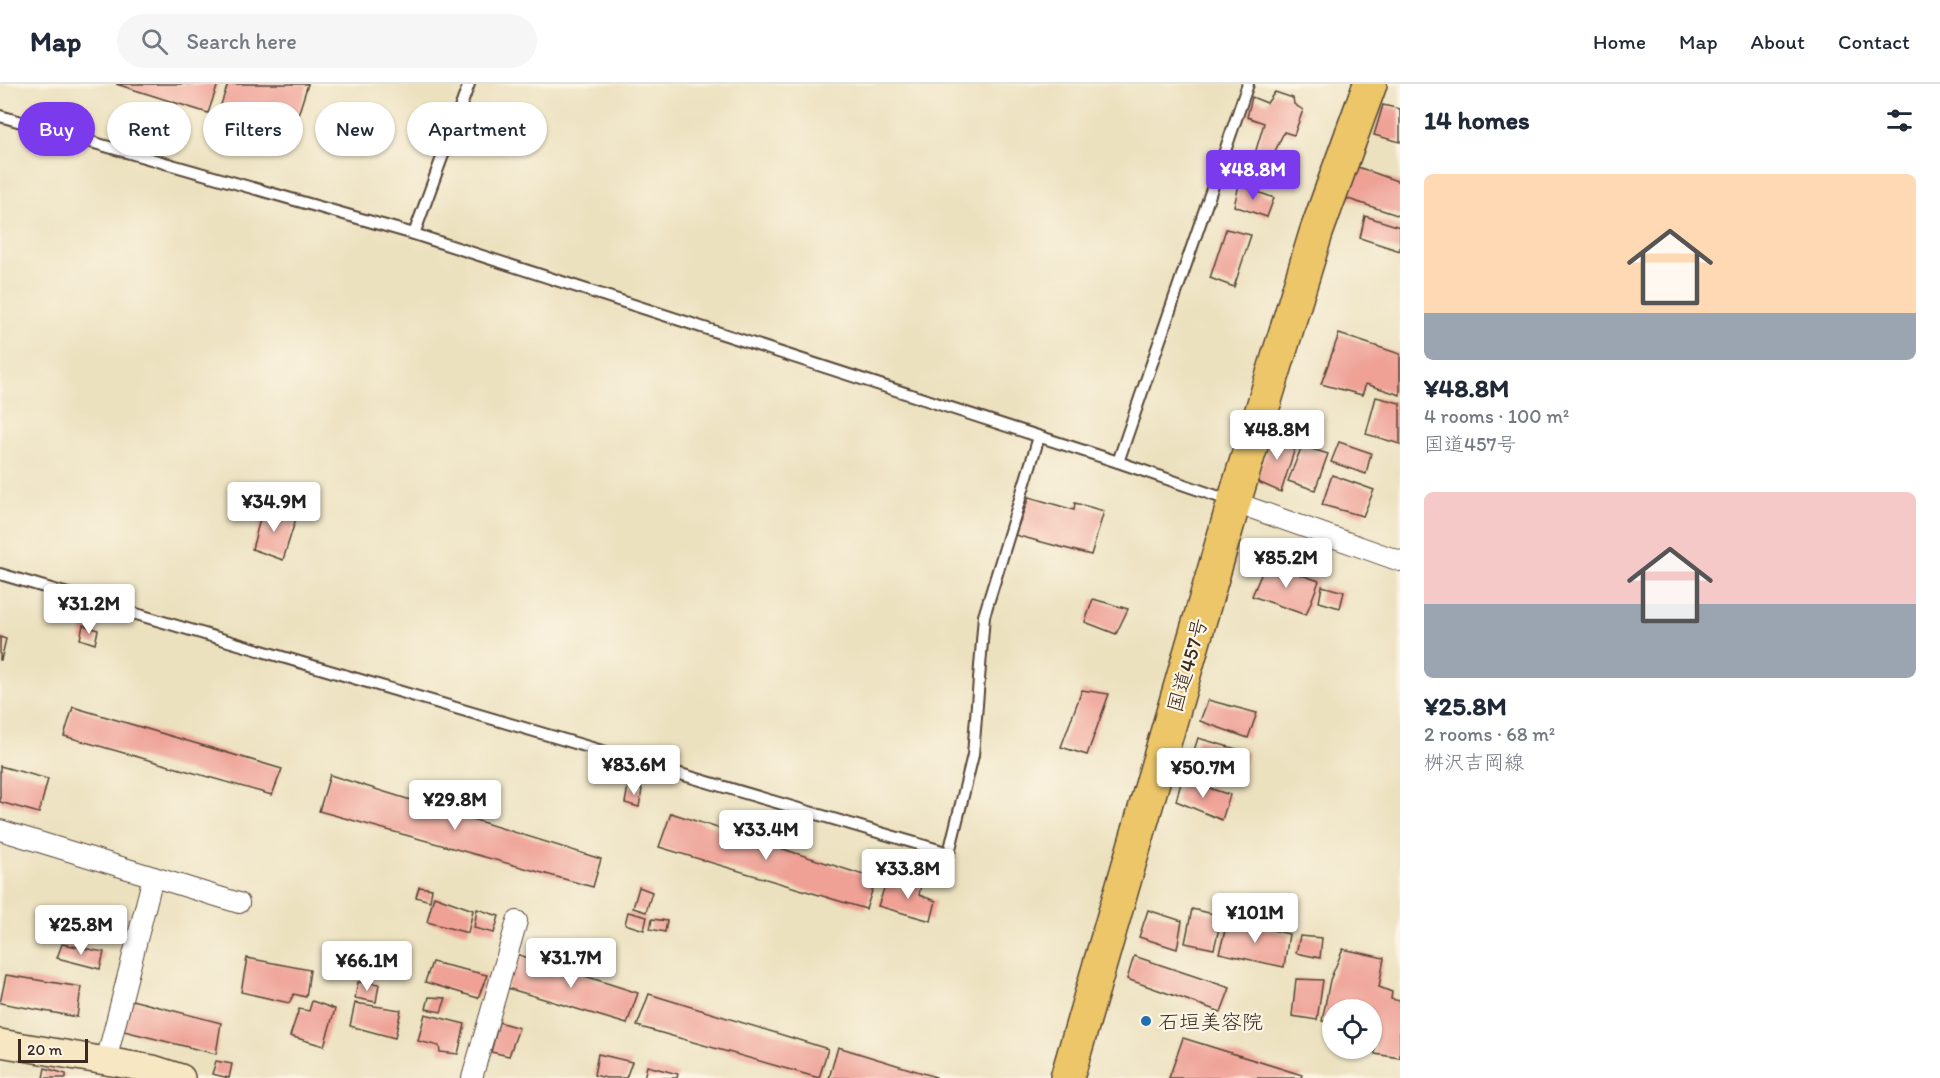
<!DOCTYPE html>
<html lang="en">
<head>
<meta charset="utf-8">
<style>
	:root { --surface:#fff; --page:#f6f6f7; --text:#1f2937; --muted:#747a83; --line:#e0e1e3; --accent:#7c3aed }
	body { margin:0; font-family:Itim,"Klee One",sans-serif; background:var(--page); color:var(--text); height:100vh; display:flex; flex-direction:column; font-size:22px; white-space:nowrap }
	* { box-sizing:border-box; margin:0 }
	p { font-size:20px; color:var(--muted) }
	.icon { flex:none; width:33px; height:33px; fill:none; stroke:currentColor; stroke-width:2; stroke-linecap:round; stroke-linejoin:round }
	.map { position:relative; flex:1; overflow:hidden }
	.details { display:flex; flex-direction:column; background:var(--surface); width:540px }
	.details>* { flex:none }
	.hud { position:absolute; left:18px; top:18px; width:570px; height:54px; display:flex; gap:12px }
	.fabs { position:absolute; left:1322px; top:915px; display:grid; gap:12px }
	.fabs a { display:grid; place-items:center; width:60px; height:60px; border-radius:50%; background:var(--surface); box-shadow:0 2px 4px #0004; font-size:30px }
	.scale { position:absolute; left:18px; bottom:15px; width:70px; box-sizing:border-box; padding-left:6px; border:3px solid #3b2a1e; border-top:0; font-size:16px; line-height:21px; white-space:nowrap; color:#3b2a1e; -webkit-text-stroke:4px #fcf5e5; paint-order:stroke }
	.price { position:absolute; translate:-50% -51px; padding:0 14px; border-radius:6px; background:#fff; color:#222; font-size:20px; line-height:39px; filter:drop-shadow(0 2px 3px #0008) }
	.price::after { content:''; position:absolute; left:50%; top:36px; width:18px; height:14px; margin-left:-9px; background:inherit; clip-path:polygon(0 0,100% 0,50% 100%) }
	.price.selected { background:var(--accent); color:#fff }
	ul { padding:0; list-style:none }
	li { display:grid; align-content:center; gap:12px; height:318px; padding:0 24px }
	li span { display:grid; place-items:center; height:186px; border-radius:9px; color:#555 }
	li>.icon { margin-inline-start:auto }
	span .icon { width:108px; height:108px; fill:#fffc; stroke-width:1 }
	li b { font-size:26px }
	h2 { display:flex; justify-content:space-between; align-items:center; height:72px; padding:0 24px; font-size:26px }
	.chip { padding:0 21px; border-radius:27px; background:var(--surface); box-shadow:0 2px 4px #0004; font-size:21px; line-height:54px }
	.chip.selected { background:var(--accent); color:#fff }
	header { display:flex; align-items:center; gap:36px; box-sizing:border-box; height:84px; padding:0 30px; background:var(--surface); border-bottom:2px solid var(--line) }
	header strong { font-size:28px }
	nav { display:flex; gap:33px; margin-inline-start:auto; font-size:21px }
	.search { width:420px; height:54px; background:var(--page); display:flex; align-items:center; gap:15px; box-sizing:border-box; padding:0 21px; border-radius:33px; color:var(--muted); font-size:22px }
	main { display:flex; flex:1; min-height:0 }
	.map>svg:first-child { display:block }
	.building { fill:#efa196 }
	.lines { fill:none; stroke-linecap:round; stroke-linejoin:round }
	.lane-casing { stroke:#564536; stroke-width:14 }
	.street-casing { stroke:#564536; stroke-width:22 }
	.secondary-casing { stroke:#564536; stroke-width:30 }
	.highway-casing { stroke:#564536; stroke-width:36 }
	.lane { stroke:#fff; stroke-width:10 }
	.street { stroke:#fff; stroke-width:20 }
	.secondary { stroke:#f7e8c3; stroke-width:27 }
	.highway { stroke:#ecc669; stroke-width:33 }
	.poi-dot { fill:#1f6fb2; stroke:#fcf5e5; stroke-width:2 }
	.labels { text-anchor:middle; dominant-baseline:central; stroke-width:4.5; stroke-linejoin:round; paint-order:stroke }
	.street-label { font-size:21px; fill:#3b2a1e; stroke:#fcf5e5 }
	.poi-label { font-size:21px; fill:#3b2a1e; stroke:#fcf5e5; text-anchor:start }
</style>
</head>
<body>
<header>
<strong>Map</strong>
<div class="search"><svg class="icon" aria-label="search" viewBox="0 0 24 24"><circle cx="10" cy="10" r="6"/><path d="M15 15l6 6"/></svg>Search here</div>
<nav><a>Home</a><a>Map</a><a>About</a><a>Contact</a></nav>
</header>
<main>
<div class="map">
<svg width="1400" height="994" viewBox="0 0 1400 994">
	<rect width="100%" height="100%" fill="#fcf5e5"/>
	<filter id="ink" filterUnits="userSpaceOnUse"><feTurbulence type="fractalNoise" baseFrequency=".0167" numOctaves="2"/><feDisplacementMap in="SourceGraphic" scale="12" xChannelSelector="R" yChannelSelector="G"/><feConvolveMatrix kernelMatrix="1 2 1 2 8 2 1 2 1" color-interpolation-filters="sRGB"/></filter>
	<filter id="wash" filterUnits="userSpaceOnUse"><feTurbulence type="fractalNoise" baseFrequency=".008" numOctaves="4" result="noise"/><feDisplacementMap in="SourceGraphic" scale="24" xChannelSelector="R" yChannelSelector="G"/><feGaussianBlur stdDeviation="1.35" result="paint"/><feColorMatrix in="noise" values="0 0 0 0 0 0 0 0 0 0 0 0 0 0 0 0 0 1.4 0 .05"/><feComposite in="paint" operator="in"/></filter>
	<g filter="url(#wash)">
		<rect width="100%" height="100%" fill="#ece1bf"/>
		<g id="blocks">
			<g class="building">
				<polygon points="116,0 218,0 208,29"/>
				<polygon points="228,0 308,0 290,56 216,35"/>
				<polygon points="1275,8 1293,14 1294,20 1303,26 1294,51 1284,48 1270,78 1254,73 1264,39 1247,33 1252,13 1267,19"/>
				<polygon points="1383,21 1400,25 1400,58 1374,51"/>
				<polygon points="1355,82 1400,98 1400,132 1345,114"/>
				<polygon points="1239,101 1274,114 1267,133 1234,122"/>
				<polygon points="1365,132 1400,143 1400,167 1360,154"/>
				<polygon points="1226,145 1251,151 1234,203 1210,194"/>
				<polygon points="1339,250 1400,270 1400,311 1366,300 1362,311 1321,300"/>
				<polygon points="1376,313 1400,319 1400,360 1366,350"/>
				<polygon points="1273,347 1298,355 1281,408 1256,397"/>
				<polygon points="1339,358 1371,369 1366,390 1331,378"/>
				<polygon points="1302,362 1328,370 1315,406 1288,397"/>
				<polygon points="1332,391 1374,406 1363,432 1322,421"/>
				<polygon points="1029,413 1074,426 1075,419 1104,427 1091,471 1015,451"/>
				<polygon points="263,424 297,431 283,476 252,465"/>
				<polygon points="1266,479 1319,497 1306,531 1252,512"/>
				<polygon points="1322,502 1344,508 1340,524 1319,518"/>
				<polygon points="1093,515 1128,525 1116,550 1085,538"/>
				<polygon points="83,541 98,546 95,560 80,555"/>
				<polygon points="0,553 6,555 1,576 0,576"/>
				<polygon points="1082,606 1109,610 1087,671 1061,663"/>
				<polygon points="1208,616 1257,629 1248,654 1200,637"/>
				<polygon points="73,623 282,685 272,711 64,652"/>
				<polygon points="1198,654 1247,668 1240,694 1190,679"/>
				<polygon points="0,682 48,695 39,729 0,718"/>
				<polygon points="330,691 601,775 593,803 319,727"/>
				<polygon points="1182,695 1230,711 1222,736 1176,717"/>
				<polygon points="628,702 642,705 639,723 625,719"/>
				<polygon points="671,729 876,795 866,825 659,763"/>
				<polygon points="909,791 922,796 919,811 936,817 931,837 878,822 886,799 904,806"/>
				<polygon points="419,803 432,805 430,817 416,813"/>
				<polygon points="639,803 652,808 646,828 633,824"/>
				<polygon points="434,812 473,826 468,849 427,838"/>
				<polygon points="477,825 499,832 494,849 474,844"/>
				<polygon points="1192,825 1222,832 1214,865 1185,859"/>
				<polygon points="1148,826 1182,837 1177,865 1139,853"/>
				<polygon points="628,828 647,833 644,846 625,840"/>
				<polygon points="652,835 667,837 665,848 650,845"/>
				<polygon points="1228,836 1289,850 1284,883 1219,869"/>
				<polygon points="1300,852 1322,854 1320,874 1296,869"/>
				<polygon points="62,860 104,868 100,885 57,874"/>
				<polygon points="1343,865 1384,874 1379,903 1392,908 1391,915 1400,917 1400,974 1375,970 1374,944 1371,943 1371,926 1332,926 1332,938 1322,937 1330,896"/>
				<polygon points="516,870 638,909 627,940 507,904"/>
				<polygon points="1134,872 1230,904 1221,928 1127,895"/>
				<polygon points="247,874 310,886 306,913 294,910 289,919 241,908"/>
				<polygon points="432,878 487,891 478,914 425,898"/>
				<polygon points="6,891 81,903 77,933 0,919"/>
				<polygon points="1296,895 1323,896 1317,936 1292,932"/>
				<polygon points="358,898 379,900 376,918 355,914"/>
				<polygon points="649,910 828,965 819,994 637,942"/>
				<polygon points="429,913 446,914 441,928 426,925"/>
				<polygon points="132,916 221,939 216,970 124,947"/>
				<polygon points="312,917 335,925 324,962 290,952 299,925 309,927"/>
				<polygon points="355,919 401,926 395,954 350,942"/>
				<polygon points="425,930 465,940 458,970 440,968 439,962 418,957"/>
				<polygon points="499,938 519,944 509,972 491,968"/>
				<polygon points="1183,954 1302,991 1301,994 1169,994"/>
				<polygon points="838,963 936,993 936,994 829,994"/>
				<polygon points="598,970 632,978 626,994 606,994 594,991"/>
				<polygon points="216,977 232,980 229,994 212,990"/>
				<polygon points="647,982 678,990 677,994 644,994"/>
				<polygon points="45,984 66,990 66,994 43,994"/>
			</g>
		</g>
	</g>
	<g filter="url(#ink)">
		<use href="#blocks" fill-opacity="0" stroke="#564536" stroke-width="1.5"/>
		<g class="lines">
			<defs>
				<g id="lane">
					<polyline points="0,32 414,150 1118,378 1231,417"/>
					<polyline points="414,150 469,0"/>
					<polyline points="1118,378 1248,0"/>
					<polyline points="0,490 949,769 973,671 984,532 1039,353"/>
				</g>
				<g id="street">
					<polyline points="1234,418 1400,477"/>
					<polyline points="0,746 239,819"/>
					<polyline points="106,977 153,793"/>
					<polyline points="472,994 517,837"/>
				</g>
				<polyline id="secondary" points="0,959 153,985 181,994"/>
				<polyline id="highway" points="1067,994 1234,418 1316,149 1370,0"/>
			</defs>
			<use href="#lane" class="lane-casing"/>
			<use href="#street" class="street-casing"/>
			<use href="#secondary" class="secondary-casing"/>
			<use href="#highway" class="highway-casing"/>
			<use href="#lane" class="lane"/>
			<use href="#street" class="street"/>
			<use href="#secondary" class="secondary"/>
			<use href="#highway" class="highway"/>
		</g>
	</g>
	<circle class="poi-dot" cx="1146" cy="937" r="6"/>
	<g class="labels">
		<g class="street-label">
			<text transform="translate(1187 581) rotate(-74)">国道457号</text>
		</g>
		<g class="poi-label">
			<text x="1158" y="937">石垣美容院</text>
		</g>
	</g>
</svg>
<div class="fabs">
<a><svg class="icon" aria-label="locate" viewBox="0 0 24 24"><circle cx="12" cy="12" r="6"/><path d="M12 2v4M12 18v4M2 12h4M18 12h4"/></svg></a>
</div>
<div class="scale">20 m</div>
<b class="price selected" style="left:1253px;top:117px">¥48.8M</b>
<b class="price" style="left:1277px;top:377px">¥48.8M</b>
<b class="price" style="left:274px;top:449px">¥34.9M</b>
<b class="price" style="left:1286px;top:505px">¥85.2M</b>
<b class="price" style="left:89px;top:551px">¥31.2M</b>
<b class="price" style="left:634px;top:712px">¥83.6M</b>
<b class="price" style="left:1203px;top:715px">¥50.7M</b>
<b class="price" style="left:455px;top:747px">¥29.8M</b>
<b class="price" style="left:766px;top:777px">¥33.4M</b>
<b class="price" style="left:908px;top:816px">¥33.8M</b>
<b class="price" style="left:1255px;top:860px">¥101M</b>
<b class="price" style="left:81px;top:872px">¥25.8M</b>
<b class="price" style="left:571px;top:905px">¥31.7M</b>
<b class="price" style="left:367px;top:908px">¥66.1M</b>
<div class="hud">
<a class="chip selected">Buy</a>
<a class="chip">Rent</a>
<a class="chip">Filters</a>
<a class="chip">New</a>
<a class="chip">Apartment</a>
</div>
</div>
<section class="details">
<h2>14 homes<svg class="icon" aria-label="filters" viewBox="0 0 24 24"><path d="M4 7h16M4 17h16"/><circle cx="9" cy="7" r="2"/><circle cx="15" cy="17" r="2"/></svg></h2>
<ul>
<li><span style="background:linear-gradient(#ffd9b3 75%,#9aa5b1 0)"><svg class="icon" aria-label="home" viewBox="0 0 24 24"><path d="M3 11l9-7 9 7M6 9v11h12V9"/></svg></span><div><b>¥48.8M</b><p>4 rooms · 100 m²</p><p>国道457号</p></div></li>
<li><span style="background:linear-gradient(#f6c9c9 60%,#9aa5b1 0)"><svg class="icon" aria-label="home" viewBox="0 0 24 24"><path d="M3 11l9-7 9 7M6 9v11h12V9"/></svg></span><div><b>¥25.8M</b><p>2 rooms · 68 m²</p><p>桝沢吉岡線</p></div></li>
</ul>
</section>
</main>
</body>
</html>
